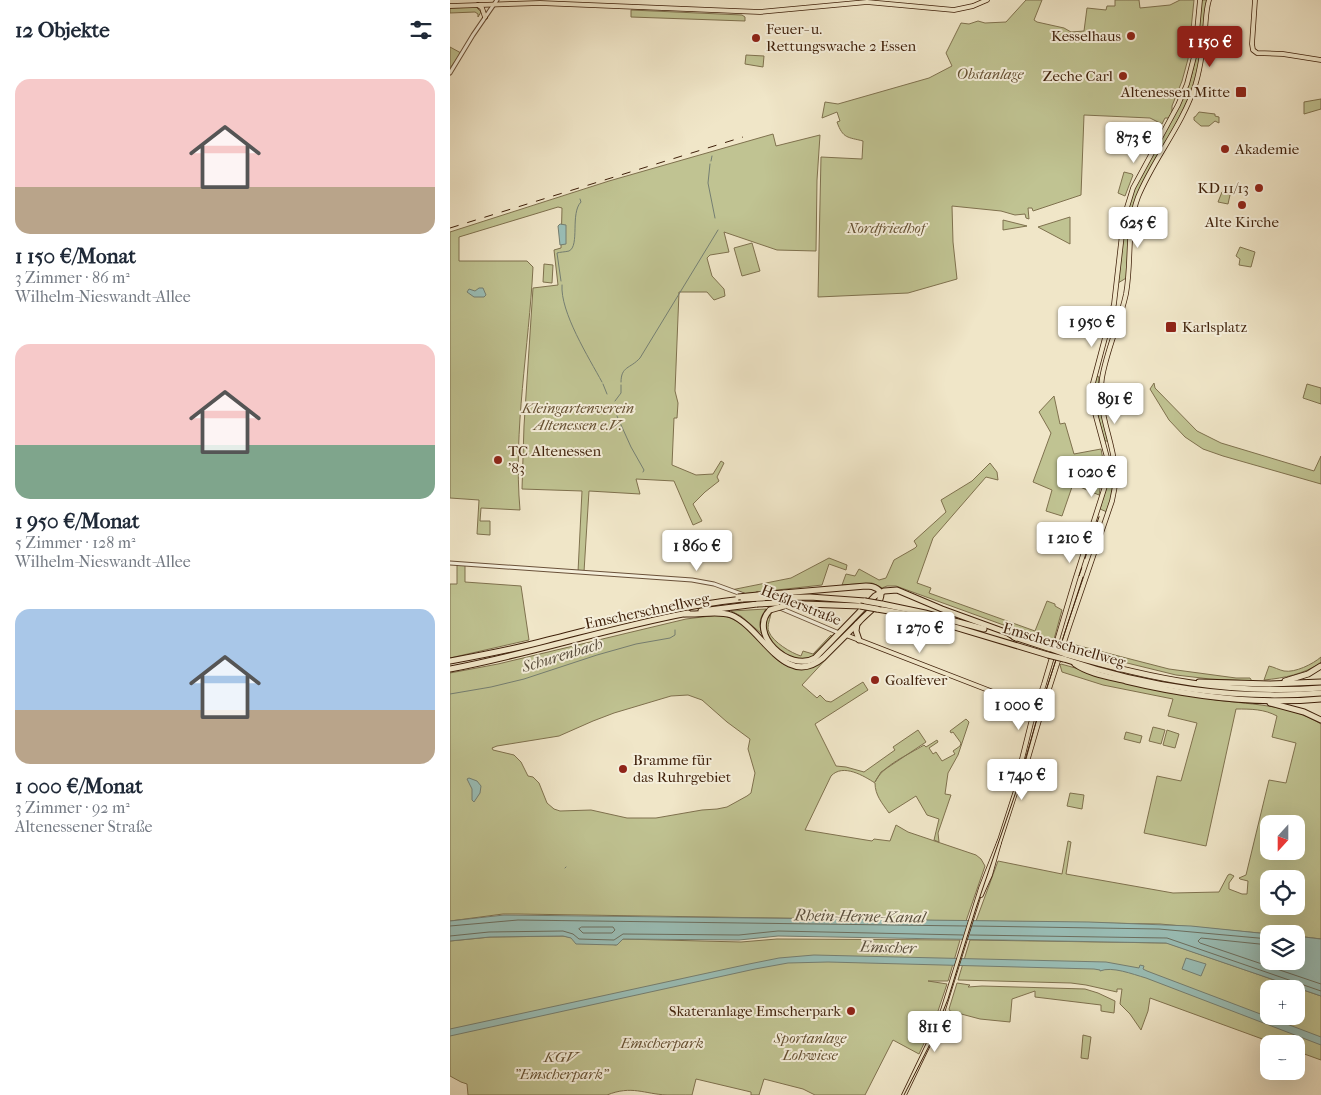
<!DOCTYPE html>
<html lang="de">
<head>
<meta charset="utf-8">
<style>
	:root { --surface:#fff; --page:#f6f6f7; --text:#1f2937; --muted:#747a83; --accent:#8f2418 }
	body { margin:0; font-family:"IM FELL French Canon",serif; background:var(--page); color:var(--text); height:100vh; display:flex; flex-direction:column; font-size:19px; white-space:nowrap }
	* { box-sizing:border-box; margin:0 }
	p { font-size:16px; color:var(--muted) }
	.icon { flex:none; width:28px; height:28px; fill:none; stroke:currentColor; stroke-width:2; stroke-linecap:round; stroke-linejoin:round }
	.map { position:relative; flex:1; overflow:hidden }
	.details { display:flex; flex-direction:column; background:var(--surface); width:450px }
	.details>* { flex:none }
	.needle { width:32px; rotate:201deg }
	.tools { position:absolute; left:810px; top:815px; display:grid; gap:10px }
	.tools a { display:grid; place-items:center; width:45px; height:45px; border-radius:10px; background:var(--surface); box-shadow:0 5px 20px #0002; font-size:25px }
	.price { position:absolute; translate:-50% -42px; padding:0 11px; border-radius:5px; background:#fff; color:#222; font-size:16px; line-height:32px; filter:drop-shadow(0 1px 2px #0008) }
	.price::after { content:''; position:absolute; left:50%; top:30px; width:15px; height:11px; margin-left:-8px; background:inherit; clip-path:polygon(0 0,100% 0,50% 100%) }
	.price.active { background:var(--accent); color:#fff }
	ul { padding:0; list-style:none }
	li { display:grid; align-content:center; gap:10px; height:265px; padding:0 15px }
	li span { display:grid; place-items:center; height:155px; border-radius:15px; color:#555 }
	li>.icon { margin-inline-start:auto }
	span .icon { width:90px; height:90px; fill:#fffc; stroke-width:1 }
	li b { font-size:21px }
	h2 { display:flex; justify-content:space-between; align-items:center; height:60px; padding:0 15px; font-size:21px }
	main { display:flex; flex:1; min-height:0 }
	.map>svg:first-child { display:block }
	.green { fill:#c0c392; stroke:#7f714e; fill-rule:evenodd }
	.water { fill:#9abfb8; stroke:#757f72 }
	.lines { fill:none; stroke-linecap:round; stroke-linejoin:round }
	.shore { stroke:#6c6f60; stroke-width:1 }
	.stream { stroke:#757f72; stroke-width:1 }
	.minor-casing { stroke:#6a5139; stroke-width:5 }
	.major-casing { stroke:#3e1f09; stroke-width:5.5 }
	.highway-casing { stroke:#3e1f09; stroke-width:7 }
	.minor { stroke:#f5efdb; stroke-width:3 }
	.major { stroke:#f0e6c8; stroke-width:4 }
	.highway { stroke:#f0e6c8; stroke-width:5 }
	.tram { stroke:#3e1f09; stroke-width:1 }
	.rail { stroke:#3e1f09; stroke-width:1; stroke-dasharray:9 9; stroke-linecap:butt }
	.highway-bridge-casing { stroke:#3e1f09; stroke-width:7; stroke-linecap:butt }
	.highway-bridge { stroke:#f0e6c8; stroke-width:5 }
	.poi-dot { fill:#8f2418; stroke:#f5efdb; stroke-width:2 }
	.labels { text-anchor:middle; dominant-baseline:central; stroke-width:4; stroke-linejoin:round; paint-order:stroke }
	.poi-label { font-size:15px; fill:#3e1f09; stroke:#f5efdb; text-anchor:start }
	.park-label { font-size:15px; font-style:italic; fill:#655032; stroke:#f5efdb }
	.street-label { font-size:15px; fill:#3e1f09; stroke:#f5efdb }
	.water-label { font-size:16px; font-style:italic; fill:#5a4f3e; stroke:#f5efdb }
</style>
</head>
<body>
<main>
<section class="details">
<h2>12 Objekte<svg class="icon" aria-label="filters" viewBox="0 0 24 24"><path d="M4 7h16M4 17h16"/><circle cx="9" cy="7" r="2"/><circle cx="15" cy="17" r="2"/></svg></h2>
<ul>
<li><span style="background:linear-gradient(#f6c9c9 70%,#b9a48a 0)"><svg class="icon" aria-label="home" viewBox="0 0 24 24"><path d="M3 11l9-7 9 7M6 9v11h12V9"/></svg></span><div><b>1 150 €/Monat</b><p>3 Zimmer · 86 m²</p><p>Wilhelm-Nieswandt-Allee</p></div></li>
<li><span style="background:linear-gradient(#f6c9c9 65%,#7fa58c 0)"><svg class="icon" aria-label="home" viewBox="0 0 24 24"><path d="M3 11l9-7 9 7M6 9v11h12V9"/></svg></span><div><b>1 950 €/Monat</b><p>5 Zimmer · 128 m²</p><p>Wilhelm-Nieswandt-Allee</p></div></li>
<li><span style="background:linear-gradient(#a9c7e8 65%,#b9a48a 0)"><svg class="icon" aria-label="home" viewBox="0 0 24 24"><path d="M3 11l9-7 9 7M6 9v11h12V9"/></svg></span><div><b>1 000 €/Monat</b><p>3 Zimmer · 92 m²</p><p>Altenessener Straße</p></div></li>
</ul>
</section>
<div class="map">
<svg width="871" height="1095" viewBox="0 0 871 1095">
	<rect width="100%" height="100%" fill="#f0e6c8"/>
	<filter id="stains"><feTurbulence type="fractalNoise" baseFrequency=".004" numOctaves="4"/><feColorMatrix values="0 0 0 0 .2 0 0 0 0 .09 0 0 0 0 .02 0 0 0 .5 -.17"/></filter>
	<radialGradient id="worn" r=".72"><stop offset=".6" stop-color="#630" stop-opacity="0"/><stop offset="1" stop-color="#630" stop-opacity=".3"/></radialGradient>
	<g class="green">
		<path d="M 576,0 L 592,0 L 584,20 L 587,22 L 614,28 L 621,32 L 634,31 L 637,8 L 656,10 L 657,6 L 665,6 L 665,0 L 689,0 L 690,8 L 720,5 L 730,0 L 744,0 L 738,59 L 732,81 L 722,106 L 722,114 L 720,118 L 715,118 L 712,124 L 700,118 L 634,115 L 631,195 L 583,211 L 582,208 L 578,208 L 579,219 L 576,218 L 575,214 L 565,215 L 551,211 L 502,206 L 503,242 L 507,279 L 458,293 L 368,297 L 371,157 L 412,159 L 413,141 C 398,137 393,139 387,122 L 390,121 L 387,112 L 372,118 L 375,102 L 388,104 L 479,78 L 502,66 L 496,53 L 511,23 L 519,24 L 528,21 L 535,23 L 556,22 Z"/>
		<path d="M 751,0 L 758,0 L 751,54 L 746,79 L 736,104 L 683,209 L 679,231 L 678,277 L 668,283 C 670,255 672,226 680,199 C 692,159 725,124 739,83 C 748,57 749,28 751,0 Z"/>
		<polygon points="26,7 31,12 28,17 28,14 25,12 0,13 0,8"/>
		<polygon points="181,10 292,15 295,17 295,21 181,17"/>
		<polygon points="0,47 11,53 0,68"/>
		<polygon points="296,55 314,56 313,67 295,64"/>
		<polygon points="871,99 871,109 854,114 854,102"/>
		<polygon points="749,112 765,114 765,116 769,117 769,123 765,121 759,126 751,126 744,120 744,117 745,117"/>
		<path d="M 323,134 L 326,146 L 370,135 L 367,180 L 366,251 L 327,250 L 274,232 L 279,252 L 260,255 L 257,258 L 262,276 L 274,289 L 275,296 L 264,300 L 257,292 L 229,292 L 225,391 L 228,403 L 227,418 L 224,418 L 222,465 L 246,475 L 263,474 L 271,461 L 274,463 L 267,477 L 269,481 L 255,492 L 243,504 L 252,521 L 243,525 L 224,481 L 186,479 L 190,494 L 139,491 L 134,572 L 128,572 L 132,491 L 72,489 L 74,426 L 83,288 L 108,285 L 104,250 L 111,248 L 112,208 L 108,207 L 9,237 L 9,261 L 77,261 L 83,267 C 79,347 63,430 70,510 L 31,508 L 30,521 L 40,521 L 40,535 L 27,534 L 29,500 L 0,498 L 0,232 L 159,181 Z"/>
		<polygon points="674,172 682,174 683,175 675,196 668,193"/>
		<polygon points="772,192 780,195 778,204 768,202"/>
		<polygon points="620,217 620,244 588,227"/>
		<polygon points="553,220 577,226 553,230"/>
		<polygon points="302,243 310,271 292,276 284,248"/>
		<polygon points="790,247 805,252 801,267 789,265 790,259 786,256"/>
		<polygon points="94,264 103,265 102,283 93,282"/>
		<path d="M 646,376 L 649,377 C 646,399 652,420 659,441 L 655,441 C 648,419 643,399 646,376 Z"/>
		<polygon points="704,383 705,388 747,431 771,443 864,471 871,456 871,484 773,456 753,449 735,437 719,420 700,389"/>
		<polygon points="857,384 871,388 871,404 853,398"/>
		<polygon points="604,396 610,424 615,423 624,454 651,449 654,465 649,495 623,484 612,516 596,511 602,490 583,482 601,433 589,412"/>
		<polygon points="540,463 547,472 548,480 536,477 483,538 467,583 481,588 479,593 585,631 597,601 605,604 605,606 612,610 603,643 446,586 437,586 432,588 422,583 392,585 396,574 405,576 409,569 429,580 436,578 444,560 465,548 467,546 464,541 496,512 491,500 522,481"/>
		<polygon points="659,476 664,476 661,500 657,512 650,509"/>
		<polygon points="379,558 397,565 396,570 379,564 372,585 291,594 281,590 341,578"/>
		<polygon points="7,563 15,564 15,582 71,586 79,640 0,658 0,584 7,584"/>
		<path d="M 316,609 C 310,618 308,623 312,634 L 291,616 L 281,611 Z"/>
		<path d="M 321,612 C 321,618 316,626 319,632 C 323,642 341,653 351,656 L 353,651 L 363,654 L 381,635 L 382,637 C 375,644 368,656 358,659 C 337,666 317,642 314,623 Z"/>
		<path d="M 269,615 C 318,621 318,695 378,657 L 352,685 L 367,698 L 370,695 L 376,701 L 381,702 L 413,682 L 418,690 L 365,724 L 386,766 L 396,767 L 414,772 L 445,750 L 443,747 L 468,730 L 476,742 L 431,772 L 425,782 C 433,765 458,755 474,745 L 476,747 L 487,740 L 488,742 L 479,748 L 483,754 L 486,752 L 492,761 L 505,754 L 503,751 L 510,746 L 511,743 L 503,732 L 501,733 L 500,731 L 516,719 L 519,722 L 508,755 L 498,773 L 495,794 L 501,795 L 488,833 L 489,842 L 484,840 L 489,819 L 477,815 L 466,796 L 439,813 C 432,803 425,795 425,783 C 414,776 393,763 381,776 L 355,830 L 422,841 L 424,839 L 440,841 L 446,825 L 458,832 L 526,855 L 531,859 L 535,866 L 516,921 L 68,914 L 53,914 L 0,921 L 0,673 L 48,664 L 236,619 ZM 238,695 L 252,700 L 277,722 L 300,739 L 298,749 L 305,773 L 301,793 L 297,796 L 277,807 L 267,809 L 252,810 L 206,818 L 177,818 L 141,810 L 110,811 L 104,809 L 97,803 L 89,783 L 83,777 L 78,776 L 71,762 L 64,755 L 43,750 L 42,748 L 47,746 L 109,736 L 143,721 L 164,713 L 221,696 Z"/>
		<polygon points="618,643 719,669 786,678 800,678 802,681 760,679 726,675 616,648"/>
		<path d="M 871,657 L 871,663 C 853,674 835,678 814,680 L 819,666 C 824,667 829,670 834,671 C 845,673 863,664 871,657 Z"/>
		<path d="M 611,664 C 660,678 710,690 760,699 C 797,705 838,703 871,724 L 871,939 L 846,936 L 846,934 L 820,934 L 710,924 L 526,921 L 548,861 L 612,874 L 618,841 L 621,842 L 616,874 L 723,893 L 769,892 L 778,875 L 780,874 L 784,876 L 779,883 L 779,889 L 792,894 L 797,894 L 798,881 L 790,879 L 789,878 L 796,875 L 819,780 L 836,783 L 846,743 L 822,737 L 827,716 C 814,709 801,709 786,709 L 756,846 L 694,833 L 707,776 L 731,781 L 747,723 L 718,716 L 723,699 L 653,685 L 612,672 L 610,665 ZM 819,824 L 846,824 L 846,851 L 819,851 ZM 819,879 L 846,879 L 846,906 L 819,906 Z"/>
		<polygon points="703,727 715,730 711,744 699,741"/>
		<polygon points="717,730 729,734 725,748 713,745"/>
		<polygon points="676,732 692,736 690,743 674,739"/>
		<polygon points="620,793 634,795 632,809 617,806"/>
		<path d="M 113,936 L 166,945 L 173,939 L 291,942 L 327,939 L 510,940 L 498,981 L 478,981 L 497,984 L 485,1020 L 469,1054 L 443,1040 L 415,1095 L 365,1095 L 353,1089 L 314,1079 L 309,1095 L 301,1095 L 301,1092 L 246,1079 L 242,1095 C 233,1095 225,1095 217,1095 C 194,1094 182,1085 157,1095 L 18,1095 L 17,1084 L 11,1082 L 0,1076 L 0,941 L 40,937 Z"/>
		<path d="M 520,940 L 717,943 L 871,996 L 871,1060 L 846,1051 L 846,1044 L 826,1044 L 700,998 L 698,1011 L 691,1030 L 680,1014 L 670,1004 L 672,989 L 667,989 L 667,992 L 636,985 L 621,983 L 508,980 ZM 819,989 L 846,989 L 846,1016 L 819,1016 Z"/>
		<polygon points="507,983 520,985 518,987 532,986 635,989 648,993 665,1001 664,1013 651,1011 651,1005 585,997 585,991 562,999 560,1022 530,1019 500,1011 499,1009"/>
		<polygon points="633,1035 641,1037 638,1059 631,1058"/>
	</g>
	<g class="water">
		<polygon points="110,224 116,225 116,244 110,245 108,226"/>
		<polygon points="29,288 33,288 36,295 34,297 24,297 17,292 19,289 25,291"/>
		<polygon points="19,778 27,781 31,786 30,793 24,802 22,800 22,789 17,779"/>
		<polygon points="54,915 639,922 741,926 819,934 819,961 846,961 846,936 871,939 871,996 716,943 328,936 289,940 173,939 167,945 126,944 121,938 113,936 40,937 0,941 0,921"/>
		<path d="M 364,955 L 656,962 L 689,968 L 690,965 L 694,966 L 693,969 L 697,971 L 871,1037 L 871,1045 L 696,978 C 682,974 662,966 650,971 L 650,970 L 644,969 L 378,962 L 338,963 L 305,969 L 0,1036 L 0,1029 L 299,964 L 329,958 Z"/>
		<polygon points="736,958 756,964 751,976 732,969"/>
	</g>
	<g class="lines">
		<g class="shore">
			<polyline points="0,926 68,920 516,926"/>
			<polyline points="522,926 709,929 819,939"/>
			<polygon points="132,927 163,927 165,930 162,933 133,933 129,929"/>
			<polyline points="520,935 717,938 871,991"/>
			<polyline points="0,936 39,932 113,931 123,934 129,939 164,940 173,934 289,935 328,931 513,935"/>
			<polyline points="819,945 751,938 748,941 750,943 871,984"/>
		</g>
		<g class="stream">
			<polyline points="261,161 262,156"/>
			<polyline points="260,164 258,183 265,218"/>
			<path d="M 111,281 L 107,253 C 110,252 115,252 119,251 C 130,246 120,213 131,202 L 130,199"/>
			<path d="M 112,285 C 110,312 139,358 152,382"/>
			<path d="M 171,382 C 171,366 180,369 190,358 L 268,230"/>
			<polyline points="153,384 157,394"/>
			<polyline points="165,401 171,393 171,385"/>
			<polyline points="162,405 165,413"/>
			<polyline points="167,416 181,447 194,470 193,472"/>
			<polyline points="0,694 41,687 74,679 147,655 186,644 220,638 225,635 225,630"/>
			<polyline points="115,868 116,867"/>
		</g>
		<defs>
			<g id="minor">
				<polyline points="0,73 23,35 47,0"/>
				<polyline points="0,563 242,580 264,584 294,595"/>
				<polyline points="330,608 389,633"/>
			</g>
			<g id="major">
				<polyline points="805,0 802,44 803,50 807,53 833,54 871,60"/>
				<polyline points="28,5 32,8 35,17"/>
				<polyline points="0,6 90,3 310,12 417,2 504,10 523,6 537,0"/>
				<polyline points="396,635 587,709"/>
				<polyline points="569,778 570,767 581,723 594,684 625,580 657,480 658,461 645,413 643,383 664,304 674,217 683,188 728,105 737,84 745,53 750,0"/>
				<polyline points="531,895 540,875 549,843"/>
				<path d="M 454,1095 L 478,1045 L 493,1010 L 531,888 L 550,840 L 569,781 L 574,772 L 590,717 L 619,627 L 662,501 C 675,453 645,423 652,378 C 657,349 670,322 676,294 C 682,261 676,229 688,197 C 704,158 732,126 745,86 C 751,67 753,49 755,30 C 756,20 756,9 759,0"/>
			</g>
			<g id="highway">
				<polyline points="314,598 360,597 415,601"/>
				<polyline points="327,603 410,606"/>
				<polyline points="432,604 475,613 534,629"/>
				<polyline points="427,609 468,616 598,655"/>
				<path d="M 320,610 C 297,633 339,673 365,658 L 425,596 L 434,591 L 447,590 L 492,609 L 558,633 L 566,638"/>
				<polyline points="251,611 307,604"/>
				<path d="M 235,614 C 250,615 267,610 281,615 C 312,627 334,690 373,658 C 385,646 397,634 409,622 C 415,615 427,607 430,599 C 434,589 423,586 416,586 L 308,595"/>
				<polyline points="407,624 406,631 409,640"/>
				<polyline points="564,637 601,649"/>
				<path d="M 615,654 C 702,679 780,695 871,688"/>
				<path d="M 614,659 C 696,687 785,700 871,693"/>
				<path d="M 0,661 C 33,655 65,649 98,640 C 162,624 226,606 293,599"/>
				<path d="M 625,664 C 639,674 660,677 676,681 C 739,696 806,705 871,699"/>
				<path d="M 0,669 C 80,654 158,628 238,613"/>
				<polyline points="835,681 858,674 871,666"/>
				<polyline points="749,682 820,684 871,682"/>
				<polyline points="820,703 854,712 871,720"/>
			</g>
		</defs>
		<use href="#minor" class="minor-casing"/>
		<use href="#major" class="major-casing"/>
		<use href="#highway" class="highway-casing"/>
		<use href="#minor" class="minor"/>
		<use href="#major" class="major"/>
		<use href="#highway" class="highway"/>
		<polyline class="tram" points="454,1095 479,1046 498,999 526,908 571,777 588,715 633,577"/>
		<g class="rail">
			<polyline points="0,228 293,137"/>
			<polyline points="629,576 651,511"/>
		</g>
		<defs>
			<g id="highway-bridge">
				<polyline points="288,597 308,595"/>
				<polyline points="293,599 314,598"/>
				<polyline points="415,601 432,604"/>
				<polyline points="307,604 327,603"/>
				<polyline points="410,606 427,609"/>
				<polyline points="320,610 334,606"/>
				<polyline points="601,649 615,654"/>
				<polyline points="598,655 614,659"/>
			</g>
		</defs>
		<use href="#highway-bridge" class="highway-bridge-casing"/>
		<use href="#highway-bridge" class="highway-bridge"/>
	</g>
	<g class="poi-dot">
		<circle cx="681" cy="36" r="5"/>
		<circle cx="306" cy="38" r="5"/>
		<circle cx="673" cy="76" r="5"/>
		<rect x="785" y="86" width="12" height="12" rx="2.5"/>
		<circle cx="775" cy="149" r="5"/>
		<circle cx="809" cy="188" r="5"/>
		<circle cx="792" cy="205" r="5"/>
		<rect x="715" y="321" width="12" height="12" rx="2.5"/>
		<circle cx="48" cy="460" r="5"/>
		<circle cx="425" cy="680" r="5"/>
		<circle cx="173" cy="769" r="5"/>
		<circle cx="401" cy="1011" r="5"/>
	</g>
	<g class="labels">
		<g class="poi-label">
			<text x="316" y="29">Feuer- u.<tspan x="316" dy="17">Rettungswache 2 Essen</tspan></text>
			<text x="671" y="36" text-anchor="end">Kesselhaus</text>
			<text x="663" y="76" text-anchor="end">Zeche Carl</text>
			<text x="780" y="92" text-anchor="end">Altenessen Mitte</text>
			<text x="785" y="149">Akademie</text>
			<text x="799" y="188" text-anchor="end">KD 11/13</text>
			<text x="792" y="222" text-anchor="middle">Alte Kirche</text>
			<text x="732" y="327">Karlsplatz</text>
			<text x="58" y="451">TC Altenessen<tspan x="58" dy="17">'83</tspan></text>
			<text x="435" y="680">Goalfever</text>
			<text x="183" y="760">Bramme für<tspan x="183" dy="17">das Ruhrgebiet</tspan></text>
			<text x="391" y="1011" text-anchor="end">Skateranlage Emscherpark</text>
		</g>
		<g class="park-label">
			<text x="540" y="74">Obstanlage</text>
			<text x="436" y="228">Nordfriedhof</text>
			<text x="128" y="408">Kleingartenverein<tspan x="128" dy="17">Altenessen e.V.</tspan></text>
			<text x="360" y="1038">Sportanlage<tspan x="360" dy="17">Lohwiese</tspan></text>
			<text x="212" y="1043">Emscherpark</text>
			<text x="111" y="1057">KGV<tspan x="111" dy="17">"Emscherpark"</tspan></text>
		</g>
		<g class="street-label">
			<text transform="translate(351 605) rotate(22)">Heßlerstraße</text>
			<text transform="translate(197 611) rotate(-12)">Emscherschnellweg</text>
			<text transform="translate(614 645) rotate(16)">Emscherschnellweg</text>
		</g>
		<g class="water-label">
			<text transform="translate(112 655) rotate(-17)">Schurenbach</text>
			<text transform="translate(410 916) rotate(1)">Rhein-Herne-Kanal</text>
			<text transform="translate(438 947) rotate(2)">Emscher</text>
		</g>
	</g>
	<rect width="100%" height="100%" filter="url(#stains)"/>
	<rect width="100%" height="100%" fill="url(#worn)"/>
</svg>
<div class="tools">
<a><svg class="needle" viewBox="-14 -14 28 28"><path d="M0-13l5 13h-10z" fill="#e53935"/><path d="M0 13l5-13h-10z" fill="#747a83"/></svg></a>
<a><svg class="icon" aria-label="locate" viewBox="0 0 24 24"><circle cx="12" cy="12" r="6"/><path d="M12 2v4M12 18v4M2 12h4M18 12h4"/></svg></a>
<a><svg class="icon" aria-label="layers" viewBox="0 0 24 24"><path d="M12 4l9 5-9 5-9-5zM3 14l9 5 9-5"/></svg></a>
<a>+</a>
<a>−</a>
</div>
<b class="price active" style="left:760px;top:68px">1 150 €</b>
<b class="price" style="left:684px;top:164px">873 €</b>
<b class="price" style="left:688px;top:249px">625 €</b>
<b class="price" style="left:642px;top:348px">1 950 €</b>
<b class="price" style="left:665px;top:425px">891 €</b>
<b class="price" style="left:642px;top:498px">1 020 €</b>
<b class="price" style="left:620px;top:564px">1 210 €</b>
<b class="price" style="left:247px;top:572px">1 860 €</b>
<b class="price" style="left:470px;top:654px">1 270 €</b>
<b class="price" style="left:569px;top:731px">1 000 €</b>
<b class="price" style="left:572px;top:801px">1 740 €</b>
<b class="price" style="left:485px;top:1053px">811 €</b>
</div>
</main>
</body>
</html>
